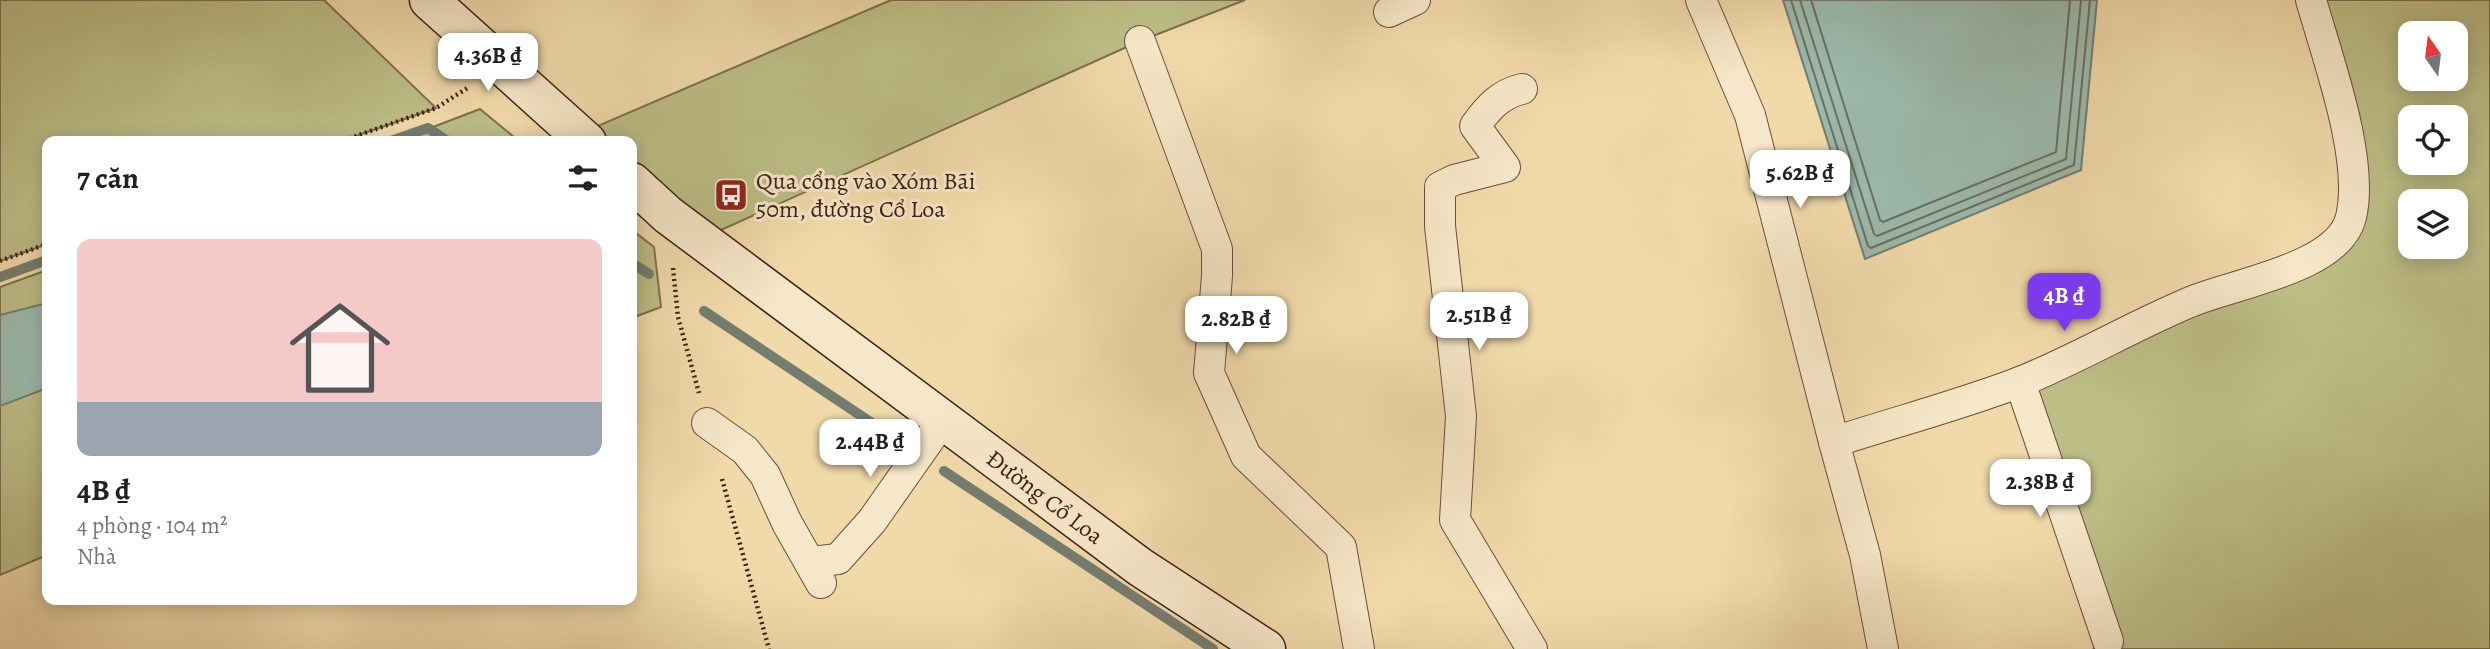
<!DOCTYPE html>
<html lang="vi">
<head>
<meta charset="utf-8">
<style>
	:root { --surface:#fff; --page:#f2f2f2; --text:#202124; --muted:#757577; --accent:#7c3aed }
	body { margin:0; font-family:Alegreya,serif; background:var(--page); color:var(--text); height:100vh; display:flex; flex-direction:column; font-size:26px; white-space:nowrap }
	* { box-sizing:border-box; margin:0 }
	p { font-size:23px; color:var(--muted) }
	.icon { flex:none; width:38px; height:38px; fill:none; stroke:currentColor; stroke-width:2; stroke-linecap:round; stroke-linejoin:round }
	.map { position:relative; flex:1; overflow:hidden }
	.details { position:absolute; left:42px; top:136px; width:595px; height:469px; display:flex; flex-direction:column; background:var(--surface); border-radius:14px; box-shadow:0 4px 18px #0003 }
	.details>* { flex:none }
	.needle { width:46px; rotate:346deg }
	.fabs { position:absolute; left:2398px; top:21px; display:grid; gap:14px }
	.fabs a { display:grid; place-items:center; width:70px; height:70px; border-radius:14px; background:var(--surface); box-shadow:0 4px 18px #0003; font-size:35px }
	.price { position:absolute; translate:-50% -60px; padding:0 16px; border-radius:14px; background:#fff; color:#222; font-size:23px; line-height:46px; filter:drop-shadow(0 2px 4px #0008) }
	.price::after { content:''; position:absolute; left:50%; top:42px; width:21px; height:16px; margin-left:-10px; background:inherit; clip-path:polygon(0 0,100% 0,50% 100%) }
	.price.active { background:var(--accent); color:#fff }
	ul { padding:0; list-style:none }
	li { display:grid; align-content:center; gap:14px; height:371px; padding:0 35px }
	li span { display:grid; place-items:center; height:217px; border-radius:14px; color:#555 }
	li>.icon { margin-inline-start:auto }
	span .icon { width:126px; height:126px; fill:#fffc; stroke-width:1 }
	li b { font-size:30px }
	h2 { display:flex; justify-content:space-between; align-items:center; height:84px; padding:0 35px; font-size:30px }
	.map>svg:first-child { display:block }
	.green { fill:#bdbe86; stroke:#7d704d; stroke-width:2; fill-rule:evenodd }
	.water { fill:#9bbaad; stroke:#757d70; stroke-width:2 }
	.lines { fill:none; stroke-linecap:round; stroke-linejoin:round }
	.shore { stroke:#6c6e60; stroke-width:2 }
	.stream { stroke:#757d70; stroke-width:10 }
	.street-casing { stroke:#6a4f3a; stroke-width:32 }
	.secondary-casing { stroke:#3d2114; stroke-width:41 }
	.path { stroke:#3d2114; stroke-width:4.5; stroke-dasharray:2 3.5; stroke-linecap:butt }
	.street { stroke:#f6e7c8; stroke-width:30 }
	.secondary { stroke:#f6e7c8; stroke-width:38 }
	.labels { text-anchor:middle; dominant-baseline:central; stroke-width:6; stroke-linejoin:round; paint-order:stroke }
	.poi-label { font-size:24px; fill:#3d2114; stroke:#f6e7c8; text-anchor:start }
	.street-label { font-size:24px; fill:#3d2114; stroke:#f6e7c8 }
</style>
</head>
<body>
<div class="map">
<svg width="2490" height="649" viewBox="0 0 2490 649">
	<rect width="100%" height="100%" fill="#f1daaa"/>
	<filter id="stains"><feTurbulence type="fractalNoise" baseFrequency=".00286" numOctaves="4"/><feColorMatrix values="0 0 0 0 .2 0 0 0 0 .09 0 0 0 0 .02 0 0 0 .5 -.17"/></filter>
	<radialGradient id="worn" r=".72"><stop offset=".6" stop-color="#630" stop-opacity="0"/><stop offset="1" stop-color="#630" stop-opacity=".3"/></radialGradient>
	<g class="green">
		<polygon points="0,0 324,0 436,108 339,142 47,142 47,244 0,261"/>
		<polygon points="891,0 1245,0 1140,41 701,239 632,182 632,142 587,142 579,134"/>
		<path d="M 2308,0 L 2490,0 L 2490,649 L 2093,649 L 2108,641 L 2020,382 L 2320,254 L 2351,218 ZM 2410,33 L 2455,33 L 2455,79 L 2410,79 ZM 2410,117 L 2455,117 L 2455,163 L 2410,163 ZM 2410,201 L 2455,201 L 2455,247 L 2410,247 Z"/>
		<polygon points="480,109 520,142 394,142"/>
		<polygon points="632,230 654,247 661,307 632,318"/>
		<polygon points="47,270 47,555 0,575 0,287"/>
	</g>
	<g class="water">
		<polygon points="1783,0 2097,0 2081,170 1865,259"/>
		<polygon points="47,303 47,388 0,406 0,315"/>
	</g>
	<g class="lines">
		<g class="shore">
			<polyline points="1791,0 1868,246 1871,248 2074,165 2090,0"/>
			<polyline points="1800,0 1874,234 1877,236 2066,159 2081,0"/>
			<polyline points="1811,0 1880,220 1883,222 2056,152 2070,0"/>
		</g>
		<g class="stream">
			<polyline points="388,142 428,128 449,142"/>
			<polyline points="632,263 649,274"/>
			<polyline points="0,277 47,260"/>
			<polyline points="704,311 893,437"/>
			<polyline points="944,471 1213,649"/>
		</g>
		<defs>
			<g id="street">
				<polyline points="1701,0 1750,115 1834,442"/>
				<polyline points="1389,12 1415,0"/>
				<polyline points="1140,41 1217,249 1217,276 1209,373 1246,456 1341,547 1359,649"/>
				<path d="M 1522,89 C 1500,94 1488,108 1475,126 L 1505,167 L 1454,180 L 1440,187 L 1440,226 L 1461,416 L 1455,520 L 1532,649"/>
				<polyline points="2020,382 2108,641"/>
				<polyline points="707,423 745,450 765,475 787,523 821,583"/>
				<polyline points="811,562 838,559 872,521 943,420"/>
				<path d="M 1883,649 L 1865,555 L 1834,442 C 1895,422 1960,405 2020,382 C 2077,359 2131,327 2188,303 C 2230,284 2339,269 2351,217 C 2365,159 2327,57 2311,0"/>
			</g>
			<g id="secondary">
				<polyline points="429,0 587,142"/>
				<polyline points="632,182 668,215 1140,567 1266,649"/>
			</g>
		</defs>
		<use href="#street" class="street-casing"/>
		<use href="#secondary" class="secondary-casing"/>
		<g class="path">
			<polyline points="339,142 436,108 469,87"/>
			<polyline points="0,261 47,244"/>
			<polyline points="673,268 678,317 699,393"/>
			<polyline points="722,479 769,649"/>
		</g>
		<use href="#street" class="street"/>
		<use href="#secondary" class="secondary"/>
	</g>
	<defs>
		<symbol id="bus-square" viewBox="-11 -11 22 22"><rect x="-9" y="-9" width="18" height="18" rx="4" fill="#8f2418" stroke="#f6e7c8"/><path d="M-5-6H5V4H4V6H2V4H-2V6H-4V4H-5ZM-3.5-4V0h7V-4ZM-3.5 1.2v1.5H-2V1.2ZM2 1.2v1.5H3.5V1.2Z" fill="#fff"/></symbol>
	</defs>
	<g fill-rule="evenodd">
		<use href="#bus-square" x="712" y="176" width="38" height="38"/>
	</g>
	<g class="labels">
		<g class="poi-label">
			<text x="756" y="181">Qua cổng vào Xóm Bãi<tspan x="756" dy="28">50m, đường Cổ Loa</tspan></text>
		</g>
		<g class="street-label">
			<text transform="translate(1045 497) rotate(37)">Đường Cổ Loa</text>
		</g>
	</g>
	<rect width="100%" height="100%" filter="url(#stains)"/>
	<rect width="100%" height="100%" fill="url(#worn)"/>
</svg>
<div class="fabs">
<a><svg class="needle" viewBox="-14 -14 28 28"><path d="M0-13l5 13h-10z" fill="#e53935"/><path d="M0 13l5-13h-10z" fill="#757577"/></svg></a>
<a><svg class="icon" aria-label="locate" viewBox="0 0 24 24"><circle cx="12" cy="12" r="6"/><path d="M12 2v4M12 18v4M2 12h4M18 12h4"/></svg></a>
<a><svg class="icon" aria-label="layers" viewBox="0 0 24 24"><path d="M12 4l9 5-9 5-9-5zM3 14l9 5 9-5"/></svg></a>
</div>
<b class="price" style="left:488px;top:93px">4.36B ₫</b>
<b class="price" style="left:1800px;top:210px">5.62B ₫</b>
<b class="price active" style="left:2064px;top:333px">4B ₫</b>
<b class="price" style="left:1479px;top:352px">2.51B ₫</b>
<b class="price" style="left:1236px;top:356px">2.82B ₫</b>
<b class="price" style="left:870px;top:479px">2.44B ₫</b>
<b class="price" style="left:2040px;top:519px">2.38B ₫</b>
<section class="details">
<h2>7 căn<svg class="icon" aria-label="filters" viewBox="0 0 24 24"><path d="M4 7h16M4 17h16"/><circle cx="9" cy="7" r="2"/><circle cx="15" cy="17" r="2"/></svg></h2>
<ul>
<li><span style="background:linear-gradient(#f6c9c9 75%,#9aa5b1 0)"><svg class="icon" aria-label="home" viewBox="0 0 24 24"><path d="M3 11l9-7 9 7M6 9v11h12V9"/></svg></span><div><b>4B ₫</b><p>4 phòng · 104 m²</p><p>Nhà</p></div></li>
</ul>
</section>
</div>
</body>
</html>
